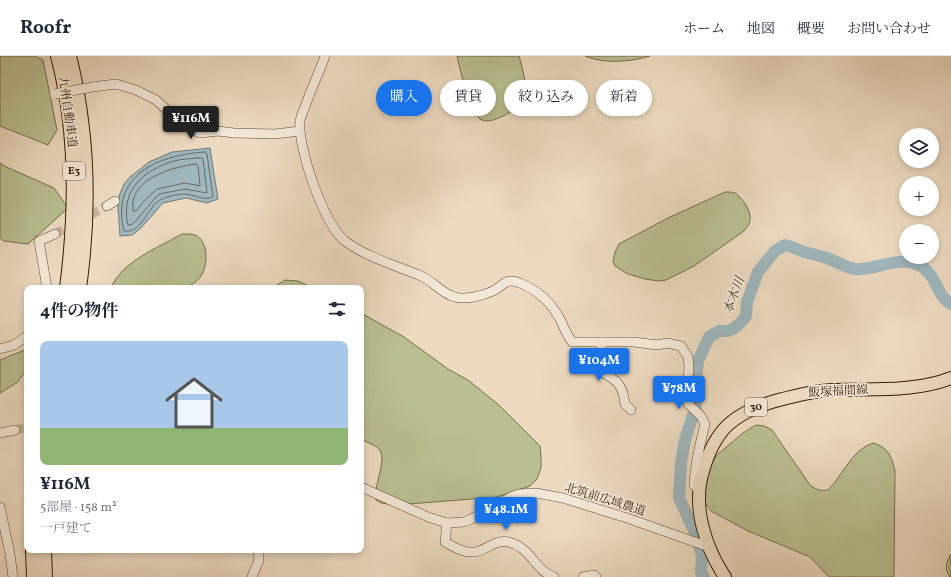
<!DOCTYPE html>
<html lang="ja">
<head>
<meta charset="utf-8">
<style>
	:root { --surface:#fff; --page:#f2f2f3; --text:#1f2937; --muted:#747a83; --line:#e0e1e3; --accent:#1a73e8 }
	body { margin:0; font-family:Vollkorn,"Noto Serif JP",serif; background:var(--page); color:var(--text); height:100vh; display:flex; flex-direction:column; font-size:15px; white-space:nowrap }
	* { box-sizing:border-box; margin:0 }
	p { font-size:13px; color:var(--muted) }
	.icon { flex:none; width:22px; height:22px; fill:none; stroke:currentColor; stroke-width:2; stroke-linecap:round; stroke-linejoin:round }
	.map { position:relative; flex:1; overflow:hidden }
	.side { position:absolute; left:24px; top:229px; width:340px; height:268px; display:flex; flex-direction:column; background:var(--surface); border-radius:8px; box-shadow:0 2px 6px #0003 }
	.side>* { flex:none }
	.top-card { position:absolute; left:376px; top:24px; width:380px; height:36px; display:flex; gap:8px }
	.controls { position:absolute; left:899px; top:72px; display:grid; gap:8px }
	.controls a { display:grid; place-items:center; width:40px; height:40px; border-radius:50%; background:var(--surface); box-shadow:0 2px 6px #0003; font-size:20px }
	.price { position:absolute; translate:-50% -34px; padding:0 9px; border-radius:4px; background:var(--accent); color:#fff; font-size:13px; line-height:26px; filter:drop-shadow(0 1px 2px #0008) }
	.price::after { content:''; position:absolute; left:50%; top:24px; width:12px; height:9px; margin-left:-6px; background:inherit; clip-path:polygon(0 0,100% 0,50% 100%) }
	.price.selected { background:#222; color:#fff }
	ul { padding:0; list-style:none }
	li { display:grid; align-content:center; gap:8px; height:212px; padding:0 16px }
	li span { display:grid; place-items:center; height:124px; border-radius:8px; color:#555 }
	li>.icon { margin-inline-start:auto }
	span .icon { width:72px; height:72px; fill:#fffc; stroke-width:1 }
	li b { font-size:17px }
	h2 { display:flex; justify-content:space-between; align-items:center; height:48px; padding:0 16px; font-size:17px }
	.chip { padding:0 14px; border-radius:18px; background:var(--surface); box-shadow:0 2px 6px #0003; font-size:14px; line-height:36px }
	.chip.selected { background:var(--accent); color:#fff }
	header { display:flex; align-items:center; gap:24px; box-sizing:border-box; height:56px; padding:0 20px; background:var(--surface); border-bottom:1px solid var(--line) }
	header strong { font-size:19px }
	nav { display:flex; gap:22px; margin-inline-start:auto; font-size:14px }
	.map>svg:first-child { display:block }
	.green { fill:#babf91; stroke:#776e4a }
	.water { fill:#9fb7be; stroke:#747a74 }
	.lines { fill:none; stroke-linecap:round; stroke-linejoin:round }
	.shore { stroke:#6a6a61; stroke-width:1 }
	.river { stroke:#9fb7be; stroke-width:12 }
	.minor-tunnel { stroke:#c8b49b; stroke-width:9; stroke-dasharray:9 4.5; stroke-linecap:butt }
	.minor-casing { stroke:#624d33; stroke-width:10 }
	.major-casing { stroke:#341e04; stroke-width:14 }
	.highway-casing { stroke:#341e04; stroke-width:16 }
	.minor { stroke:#f3e7d7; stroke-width:9 }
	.major { stroke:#eddac1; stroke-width:12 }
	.highway { stroke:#eddac1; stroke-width:14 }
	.minor-bridge-casing { stroke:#624d33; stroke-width:10; stroke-linecap:butt }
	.minor-bridge { stroke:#f3e7d7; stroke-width:9 }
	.labels { text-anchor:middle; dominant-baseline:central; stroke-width:3.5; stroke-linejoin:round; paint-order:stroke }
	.shield { fill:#f3e7d7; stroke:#6d5a43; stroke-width:1 }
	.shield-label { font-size:11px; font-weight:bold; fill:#341e04 }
	.street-label { font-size:12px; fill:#341e04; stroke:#f3e7d7 }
	.water-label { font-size:13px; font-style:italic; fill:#544c3c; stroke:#f3e7d7 }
</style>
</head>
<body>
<header>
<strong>Roofr</strong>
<nav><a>ホーム</a><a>地図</a><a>概要</a><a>お問い合わせ</a></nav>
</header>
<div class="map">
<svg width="951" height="521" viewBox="0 0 951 521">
	<rect width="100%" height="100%" fill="#eddac1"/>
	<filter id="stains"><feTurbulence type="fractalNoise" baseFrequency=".005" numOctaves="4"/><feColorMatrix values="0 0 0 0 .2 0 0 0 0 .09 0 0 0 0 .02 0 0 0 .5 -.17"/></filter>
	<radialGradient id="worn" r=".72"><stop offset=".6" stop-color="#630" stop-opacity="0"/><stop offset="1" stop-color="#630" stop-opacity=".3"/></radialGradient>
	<g class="green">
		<polygon points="0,0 35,0 43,4 57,74 48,89 0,70"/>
		<path d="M 457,0 L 519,0 C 527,28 532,48 501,61 C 494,64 487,67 480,63 C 470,56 460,13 457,0 Z"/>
		<path d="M 585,0 L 650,0 C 631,6 603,8 585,0 Z"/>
		<polygon points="0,107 4,110 54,132 68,152 28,188 4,185 0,182"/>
		<path d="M 725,136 C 729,136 732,136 735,137 C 742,141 752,156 750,164 C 750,169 746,172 744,175 L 694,210 L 666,224 L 659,225 L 645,223 L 628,218 L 615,210 L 613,206 L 615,196 L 619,188 L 668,162 Z"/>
		<path d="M 182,178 C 186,178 192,178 195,179 C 209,185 208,210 201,220 C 197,226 191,229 185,232 L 111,232 C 122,205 158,192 182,178 Z"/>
		<polygon points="285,224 298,225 313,232 276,232 277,229"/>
		<path d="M 361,257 L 404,281 L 448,313 L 468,324 L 500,350 L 540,390 L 541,400 L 541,412 L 537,423 L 530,430 L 497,441 L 396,449 L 381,447 L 376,444 C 373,429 389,401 378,392 C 373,388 366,386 361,383 Z"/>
		<polygon points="27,293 27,312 18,326 0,337 0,304"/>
		<path d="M 756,369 L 764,370 L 772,374 L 810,429 C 816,434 821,435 828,434 C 843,419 853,392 874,387 C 889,393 891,399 895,415 L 894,521 L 829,521 L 810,501 L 748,475 L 711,455 L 704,446 L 702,421 L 718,398 L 743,377 Z"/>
		<path d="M 951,498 L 951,521 L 950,521 C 944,512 946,507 951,498 Z"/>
	</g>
	<polygon class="water" points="210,92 218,143 207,147 186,142 163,147 141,172 132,179 120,180 118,152 119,140 124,128 130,121 149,106 172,96"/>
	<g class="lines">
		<g class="shore">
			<path d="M 205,96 L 207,98 L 213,141 C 203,145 196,139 186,138 C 179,138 168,140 162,143 C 147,149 143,178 124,175 C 110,119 158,99 205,96 Z"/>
			<path d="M 196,102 L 201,102 L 203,103 L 207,137 L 185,133 L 159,138 L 149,149 L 136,165 L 131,169 L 128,169 C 120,135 143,114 174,105 C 181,103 189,103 196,102 Z"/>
			<path d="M 196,108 L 198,110 L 200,130 L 185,127 L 157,133 L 145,144 L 136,155 L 133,155 C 128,123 172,111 196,108 Z"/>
		</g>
		<path class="river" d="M 704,521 L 701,516 L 702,501 L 697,481 L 679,442 L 681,407 L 685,384 L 696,350 L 696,324 L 698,305 L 709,281 L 719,275 L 728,275 L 735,272 L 742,265 L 746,260 L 747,246 L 758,216 L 775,195 L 785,189 C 793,191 800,195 808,197 C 815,199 822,200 829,203 C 838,206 846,212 855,213 C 875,215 896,200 916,208 C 938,216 934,238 951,248"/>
		<g class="minor-tunnel">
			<polyline points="55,178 107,150"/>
			<polyline points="15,374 27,371"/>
		</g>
		<defs>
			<g id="minor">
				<path d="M 325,0 C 319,17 311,33 305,51 C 303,55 301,60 300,65 C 297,90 324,169 345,185 C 368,202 395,209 421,220 C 433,225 442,238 455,241 C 466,244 482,240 493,235 C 504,230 504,221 520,227 C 539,235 551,246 561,265 C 564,272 567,279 572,286 L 634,286 L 657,289 L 667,287 L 681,290 L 688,301 L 689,312 L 686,337 L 688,348 L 701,360 L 705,368 C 700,388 695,408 694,429 L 698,433"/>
				<polyline points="92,31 116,28 136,34 156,44 181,67 200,77 218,75 234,77 275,78 300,75"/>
				<polyline points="107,150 115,145"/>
				<polyline points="47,232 39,185 55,178"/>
				<path d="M 602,286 C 601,296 597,306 600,315 C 617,324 623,329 625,348 L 631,354"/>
				<polyline points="0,293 14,289 27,280"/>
				<polyline points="0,377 15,374"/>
				<polyline points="361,431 428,461 447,467 464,466 471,463 511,441 519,438 536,437 563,442 627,462 709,491"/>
				<polyline points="0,451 10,498 13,521"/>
				<path d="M 447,467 L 445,486 C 454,491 463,497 474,496 C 486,495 495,483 509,486 C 533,493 533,513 554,521"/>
				<polyline points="252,521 259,504 258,494"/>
				<polyline points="583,521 594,519 596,521"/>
			</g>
			<path id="major" d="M 725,521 C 705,491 692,450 703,415 C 715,373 734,357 775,345 C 794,340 812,335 831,334 C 872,332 912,337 951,322"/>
			<g id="highway">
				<path d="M 58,0 C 78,76 77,154 67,232"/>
				<path d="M 69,0 C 88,76 90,154 79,232"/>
				<polyline points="33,494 34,521"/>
				<polyline points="44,494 45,521"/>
			</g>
		</defs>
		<use href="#minor" class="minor-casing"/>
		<use href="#major" class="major-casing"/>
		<use href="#highway" class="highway-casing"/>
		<use href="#minor" class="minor"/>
		<use href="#major" class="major"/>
		<use href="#highway" class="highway"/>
		<defs>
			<polyline id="minor-bridge" points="55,38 92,31"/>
		</defs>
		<use href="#minor-bridge" class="minor-bridge-casing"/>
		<use href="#minor-bridge" class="minor-bridge"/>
	</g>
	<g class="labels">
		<g class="shield">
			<rect x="63" y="106" width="22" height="18" rx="3"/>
			<rect x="745" y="342" width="22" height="18" rx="3"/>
		</g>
		<g class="shield-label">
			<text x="74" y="115">E3</text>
			<text x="756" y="351">30</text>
		</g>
		<g class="street-label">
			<text transform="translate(67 56) rotate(82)">九州自動車道</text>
			<text transform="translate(838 336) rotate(-3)">飯塚福間線</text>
			<text transform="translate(605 444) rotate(17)">北筑前広域農道</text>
		</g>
		<g class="water-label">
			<text transform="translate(735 240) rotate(-70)">本木川</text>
		</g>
	</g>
	<rect width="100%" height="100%" filter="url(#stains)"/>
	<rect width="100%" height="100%" fill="url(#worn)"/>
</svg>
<div class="controls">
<a><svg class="icon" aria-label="layers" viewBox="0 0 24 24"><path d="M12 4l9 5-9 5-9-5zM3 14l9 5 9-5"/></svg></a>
<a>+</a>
<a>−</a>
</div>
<b class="price selected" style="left:191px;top:84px">¥116M</b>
<b class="price" style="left:599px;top:326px">¥104M</b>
<b class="price" style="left:679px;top:354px">¥78M</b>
<b class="price" style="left:506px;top:475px">¥48.1M</b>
<div class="top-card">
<a class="chip selected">購入</a>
<a class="chip">賃貸</a>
<a class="chip">絞り込み</a>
<a class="chip">新着</a>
</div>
<section class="side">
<h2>4件の物件<svg class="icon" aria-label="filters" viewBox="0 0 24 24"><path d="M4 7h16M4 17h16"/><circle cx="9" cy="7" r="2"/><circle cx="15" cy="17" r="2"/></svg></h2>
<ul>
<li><span style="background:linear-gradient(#a9c7e8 70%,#8fb573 0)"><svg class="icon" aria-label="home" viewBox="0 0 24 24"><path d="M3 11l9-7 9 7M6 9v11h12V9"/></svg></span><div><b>¥116M</b><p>5部屋 · 158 m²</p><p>一戸建て</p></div></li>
</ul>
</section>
</div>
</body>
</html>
